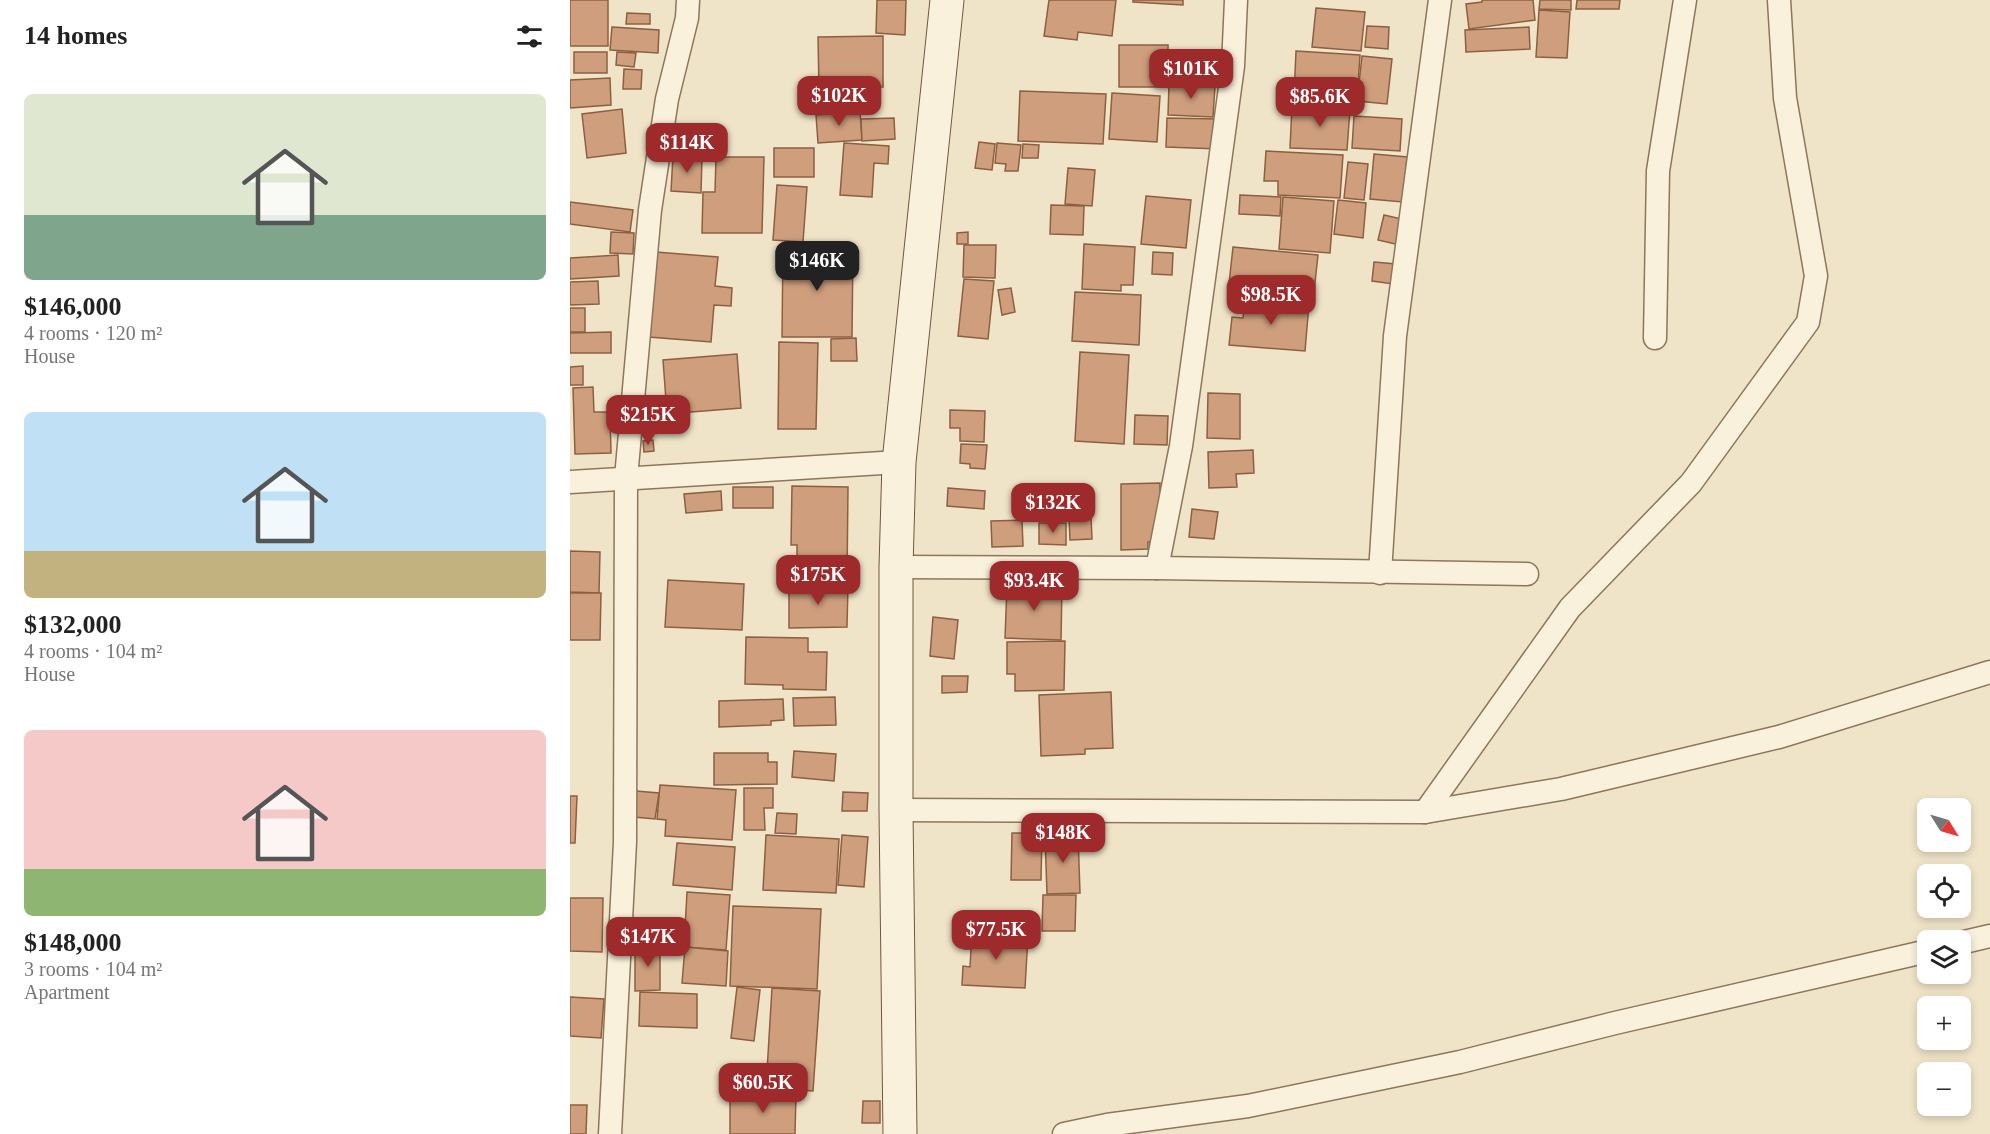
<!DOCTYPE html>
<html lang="en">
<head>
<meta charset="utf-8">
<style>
	:root { --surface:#fff; --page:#f2f2f2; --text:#222; --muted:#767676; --accent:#9e2a2b }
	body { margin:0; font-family:"Times New Roman",serif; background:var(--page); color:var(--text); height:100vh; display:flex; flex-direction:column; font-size:22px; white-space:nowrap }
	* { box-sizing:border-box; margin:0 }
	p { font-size:20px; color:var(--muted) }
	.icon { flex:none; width:33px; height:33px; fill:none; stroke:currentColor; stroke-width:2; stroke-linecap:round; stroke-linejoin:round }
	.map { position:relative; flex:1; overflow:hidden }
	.sheet { display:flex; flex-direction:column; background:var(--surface); width:570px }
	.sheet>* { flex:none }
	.needle { width:39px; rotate:127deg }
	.fabs { position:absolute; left:1347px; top:798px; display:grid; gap:12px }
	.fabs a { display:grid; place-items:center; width:54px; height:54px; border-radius:9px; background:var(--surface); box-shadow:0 3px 9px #0003; font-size:30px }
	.price { position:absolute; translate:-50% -51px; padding:0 14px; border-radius:12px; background:var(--accent); color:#fff; font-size:20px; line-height:39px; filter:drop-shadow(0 2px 3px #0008) }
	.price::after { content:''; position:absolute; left:50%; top:36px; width:18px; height:14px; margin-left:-9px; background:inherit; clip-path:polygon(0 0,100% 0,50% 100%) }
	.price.active { background:#222; color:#fff }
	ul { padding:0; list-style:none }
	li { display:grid; align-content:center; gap:12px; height:318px; padding:0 24px }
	li span { display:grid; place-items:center; height:186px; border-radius:9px; color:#555 }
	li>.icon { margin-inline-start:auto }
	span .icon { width:108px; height:108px; fill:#fffc; stroke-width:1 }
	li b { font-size:26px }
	h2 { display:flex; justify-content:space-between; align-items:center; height:72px; padding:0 24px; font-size:26px }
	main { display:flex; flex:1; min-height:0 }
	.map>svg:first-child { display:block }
	.building { fill:#cf9f7d; stroke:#8d5f41; stroke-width:1.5 }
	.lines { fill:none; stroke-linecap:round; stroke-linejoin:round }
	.street-casing { stroke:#8d765c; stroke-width:25 }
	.secondary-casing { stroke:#6f573f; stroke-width:35 }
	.street { stroke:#faf1dc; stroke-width:22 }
	.secondary { stroke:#faf1dc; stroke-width:33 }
</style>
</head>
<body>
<main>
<section class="sheet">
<h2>14 homes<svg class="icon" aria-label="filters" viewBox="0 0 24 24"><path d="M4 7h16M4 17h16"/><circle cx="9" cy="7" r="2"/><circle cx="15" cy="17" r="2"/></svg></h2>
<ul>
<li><span style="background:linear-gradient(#dfe7d0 65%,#7fa58c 0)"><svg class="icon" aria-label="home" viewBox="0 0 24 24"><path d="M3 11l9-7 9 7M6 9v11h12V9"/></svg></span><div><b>$146,000</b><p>4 rooms · 120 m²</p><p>House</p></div></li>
<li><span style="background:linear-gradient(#bfe0f5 75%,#c2b280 0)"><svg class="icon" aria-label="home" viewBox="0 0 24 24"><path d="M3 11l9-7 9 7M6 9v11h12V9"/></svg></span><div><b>$132,000</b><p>4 rooms · 104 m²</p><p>House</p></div></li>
<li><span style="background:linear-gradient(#f6c9c9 75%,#8fb573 0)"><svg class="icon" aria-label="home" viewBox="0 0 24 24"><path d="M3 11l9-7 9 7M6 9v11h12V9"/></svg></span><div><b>$148,000</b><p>3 rooms · 104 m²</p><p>Apartment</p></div></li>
</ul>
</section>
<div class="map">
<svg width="1420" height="1134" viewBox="0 0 1420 1134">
	<rect width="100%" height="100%" fill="#f0e4c8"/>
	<g class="building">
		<rect x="0" y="0" width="38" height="46"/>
		<polygon points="307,0 336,0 335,35 306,33"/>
		<polygon points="479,0 546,0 542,36 508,32 507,40 474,36"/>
		<polygon points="563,0 613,0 613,5 563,2"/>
		<polygon points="912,0 963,0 965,20 899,29 896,4 912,2"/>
		<polygon points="970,0 1001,0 1001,10 969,9"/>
		<polygon points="1007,0 1050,0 1049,9 1006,9"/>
		<polygon points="746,8 795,12 791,51 742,47"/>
		<polygon points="969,10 1000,12 997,58 966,57"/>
		<polygon points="57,13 80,14 80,24 56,24"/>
		<polygon points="797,26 819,27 818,49 795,47"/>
		<polygon points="42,27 89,30 88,53 40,50"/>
		<polygon points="959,27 960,49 896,52 895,30"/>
		<polygon points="313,36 313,87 249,88 248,37"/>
		<rect x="549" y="45" width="49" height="42"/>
		<polygon points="726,51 790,55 787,100 724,97"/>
		<rect x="4" y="52" width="33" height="21"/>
		<polygon points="47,52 66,53 64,67 46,65"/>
		<polygon points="792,56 822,59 817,104 787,101"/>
		<polygon points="54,69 72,70 71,89 53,89"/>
		<polygon points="40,78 41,105 0,108 0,80"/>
		<polygon points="599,84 645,86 643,117 598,115"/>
		<polygon points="450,91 536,94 533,144 448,141"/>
		<polygon points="542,93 590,96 587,142 539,139"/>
		<polygon points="722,106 780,109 777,150 720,148"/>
		<polygon points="52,109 56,153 17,158 12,114"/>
		<polygon points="290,111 292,140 248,143 246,115"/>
		<polygon points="784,116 832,119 830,151 782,148"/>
		<polygon points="324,118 325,139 292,141 291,119"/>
		<polygon points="597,118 650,119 649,149 596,147"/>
		<polygon points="409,142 425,144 422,170 405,168"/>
		<polygon points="274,143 319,146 318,164 304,163 302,197 270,195"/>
		<polygon points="427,143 451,145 448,171 435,171 436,164 425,163"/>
		<polygon points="453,144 469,145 468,158 452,158"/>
		<rect x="204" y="148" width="40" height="29"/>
		<polygon points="696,151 773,155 770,198 708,195 708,181 694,181"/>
		<polygon points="804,154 837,157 833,202 800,199"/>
		<polygon points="103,156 132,157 131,193 101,191"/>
		<polygon points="146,157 194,157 192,233 132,233 133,192 145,192"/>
		<polygon points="778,162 798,164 794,200 774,198"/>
		<polygon points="498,168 525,170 522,206 495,204"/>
		<polygon points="207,185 237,187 233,242 203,240"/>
		<polygon points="670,195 711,197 710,216 669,214"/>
		<polygon points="576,196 621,200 616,248 571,244"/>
		<polygon points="713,197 764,201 760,253 709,249"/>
		<polygon points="768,200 796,203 793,238 764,234"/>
		<polygon points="0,202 63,210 60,232 0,224"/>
		<polygon points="481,205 514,206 513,235 480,234"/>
		<polygon points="814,215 836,220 830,245 808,240"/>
		<polygon points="41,232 64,233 63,254 40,253"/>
		<polygon points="398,232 398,244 387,244 387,233"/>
		<polygon points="514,244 565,247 563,285 551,285 551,291 512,289"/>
		<polygon points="394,245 426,245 425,278 393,277"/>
		<polygon points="213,247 283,248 282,337 212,337"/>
		<polygon points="663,247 748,255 743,301 658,293"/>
		<polygon points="86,252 148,257 145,286 162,288 161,306 144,305 141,342 79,337"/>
		<polygon points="583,252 603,253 602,275 582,274"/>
		<polygon points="48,255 49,276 0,279 0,258"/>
		<polygon points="804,262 826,264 824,284 802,281"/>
		<polygon points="394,279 424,281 418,339 388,336"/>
		<polygon points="28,281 29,304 0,305 0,282"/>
		<polygon points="441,288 445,312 432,315 428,290"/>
		<polygon points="505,292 571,295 569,345 502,341"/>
		<polygon points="675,299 739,304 735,351 659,345 662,317 673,318"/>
		<rect x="0" y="308" width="15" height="24"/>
		<polygon points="41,332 41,353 0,353 0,333"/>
		<polygon points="286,338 287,361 261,361 261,339"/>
		<polygon points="209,342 248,343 246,429 208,429"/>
		<polygon points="510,352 559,355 554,444 505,441"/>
		<polygon points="167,354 171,408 97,414 93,360"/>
		<polygon points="13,366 13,385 0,385 0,367"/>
		<polygon points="23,387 24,412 40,412 41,453 5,454 3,388"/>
		<polygon points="638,393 670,394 670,439 637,438"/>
		<polygon points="380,410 415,411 414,442 390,441 390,428 380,428"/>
		<polygon points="565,415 598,416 597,445 564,444"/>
		<polygon points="83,440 84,451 74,452 73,441"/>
		<polygon points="391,444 417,445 415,469 400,468 400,464 390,463"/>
		<polygon points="683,450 684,473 666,474 667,487 639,488 638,452"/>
		<polygon points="590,483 590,542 578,542 578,549 551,550 551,484"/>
		<polygon points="222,486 278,487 277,581 227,581 227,545 221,545"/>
		<rect x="163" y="487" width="40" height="21"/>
		<polygon points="378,488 415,491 414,509 377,506"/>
		<polygon points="151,491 152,510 116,513 114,494"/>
		<polygon points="468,491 495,492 494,512 467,511"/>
		<polygon points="520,494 522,539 500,540 498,495"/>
		<polygon points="622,509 648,512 644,539 619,537"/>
		<polygon points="452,520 453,546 422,547 421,521"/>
		<polygon points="469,523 496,523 496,545 469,544"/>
		<polygon points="0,551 30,552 29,593 0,592"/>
		<polygon points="98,580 174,584 172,630 95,627"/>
		<polygon points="219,585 278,585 277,627 219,628"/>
		<polygon points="437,585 492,586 491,640 435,638"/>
		<polygon points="0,593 31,593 30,640 0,640"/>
		<polygon points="363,617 388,620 384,659 360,656"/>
		<polygon points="176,637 238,638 238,652 257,652 256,690 213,689 213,685 175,684"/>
		<polygon points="495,641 494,690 445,691 445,674 437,674 437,642"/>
		<polygon points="372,676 398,676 397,692 372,693"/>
		<polygon points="541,692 543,748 515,749 515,754 471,756 469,695"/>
		<polygon points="265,697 266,725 224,726 223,698"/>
		<polygon points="213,699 214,720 201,721 201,725 149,727 149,701"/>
		<polygon points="224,751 266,754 264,781 222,777"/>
		<polygon points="144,753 198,753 198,762 207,762 207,784 144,785"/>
		<polygon points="90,785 166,790 162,840 95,836 96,820 87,819"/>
		<polygon points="174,788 203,788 203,808 194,808 195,830 174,830"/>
		<polygon points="66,791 89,793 85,819 64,817"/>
		<polygon points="273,792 298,793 297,811 272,811"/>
		<polygon points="0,796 7,796 5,843 0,843"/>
		<polygon points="207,813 227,814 226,834 205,833"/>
		<polygon points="442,833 472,833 471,880 441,880"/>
		<polygon points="508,834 510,893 477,894 475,836"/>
		<polygon points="196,835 269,839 266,893 193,890"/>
		<polygon points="272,835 298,837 294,887 268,885"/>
		<polygon points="107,843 165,847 162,890 103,885"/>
		<polygon points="117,892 160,895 156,950 114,947"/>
		<polygon points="473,895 506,895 505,931 472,931"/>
		<polygon points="0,898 33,898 32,952 0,951"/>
		<polygon points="163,906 251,909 247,989 160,986"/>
		<polygon points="395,933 458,936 455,988 392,985 393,966 400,967 401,949 394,949"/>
		<polygon points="90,944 90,990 65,991 65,945"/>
		<polygon points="115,947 158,951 156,986 112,983"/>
		<polygon points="167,987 190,990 184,1041 161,1038"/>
		<polygon points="202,988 250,991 243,1091 196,1088"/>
		<polygon points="70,992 127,994 127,1028 69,1026"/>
		<polygon points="0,997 34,999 31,1038 0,1036"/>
		<polygon points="157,1073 184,1074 183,1090 156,1089"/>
		<polygon points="160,1094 226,1094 225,1134 160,1134"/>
		<polygon points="293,1101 310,1101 310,1123 292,1123"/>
		<polygon points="0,1105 17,1105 16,1134 0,1134"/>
	</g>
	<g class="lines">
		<defs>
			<g id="street">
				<polyline points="1085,338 1088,171 1115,0"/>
				<polyline points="0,482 329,462"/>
				<polyline points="326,567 587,568 957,574"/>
				<polyline points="587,568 611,446 663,66 666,0"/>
				<polyline points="810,573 825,336 870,0"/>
				<polyline points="326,810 855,812 991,789 1209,737 1420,672"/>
				<polyline points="855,812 1000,608 1121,483 1238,322 1246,276 1215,98 1209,0"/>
				<polyline points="1390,943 1420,936"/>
				<polyline points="40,1134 55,842 56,478 80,210 97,99 117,18 118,0"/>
				<polyline points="494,1134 537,1125 678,1106 890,1062 1045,1023 1358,951"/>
			</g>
			<polyline id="secondary" points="330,1134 326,810 326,567 329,462 377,0"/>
		</defs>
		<use href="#street" class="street-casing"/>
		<use href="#secondary" class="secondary-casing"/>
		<use href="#street" class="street"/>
		<use href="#secondary" class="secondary"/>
	</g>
</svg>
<div class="fabs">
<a><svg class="needle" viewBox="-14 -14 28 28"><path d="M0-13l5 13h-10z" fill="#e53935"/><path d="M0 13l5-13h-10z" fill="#767676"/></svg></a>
<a><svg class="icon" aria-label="locate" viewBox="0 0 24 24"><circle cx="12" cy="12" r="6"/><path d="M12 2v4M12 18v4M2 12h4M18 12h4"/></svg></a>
<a><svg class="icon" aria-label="layers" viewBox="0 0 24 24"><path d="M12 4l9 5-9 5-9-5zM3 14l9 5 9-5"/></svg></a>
<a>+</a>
<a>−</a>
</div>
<b class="price" style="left:621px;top:100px">$101K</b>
<b class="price" style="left:269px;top:127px">$102K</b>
<b class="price" style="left:750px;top:128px">$85.6K</b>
<b class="price" style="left:117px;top:174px">$114K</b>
<b class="price active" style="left:247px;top:292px">$146K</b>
<b class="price" style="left:701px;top:326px">$98.5K</b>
<b class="price" style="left:78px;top:446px">$215K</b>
<b class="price" style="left:483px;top:534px">$132K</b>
<b class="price" style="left:248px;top:606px">$175K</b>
<b class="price" style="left:464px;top:612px">$93.4K</b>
<b class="price" style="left:493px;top:864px">$148K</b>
<b class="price" style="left:426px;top:961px">$77.5K</b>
<b class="price" style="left:78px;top:968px">$147K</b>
<b class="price" style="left:193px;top:1114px">$60.5K</b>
</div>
</main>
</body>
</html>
